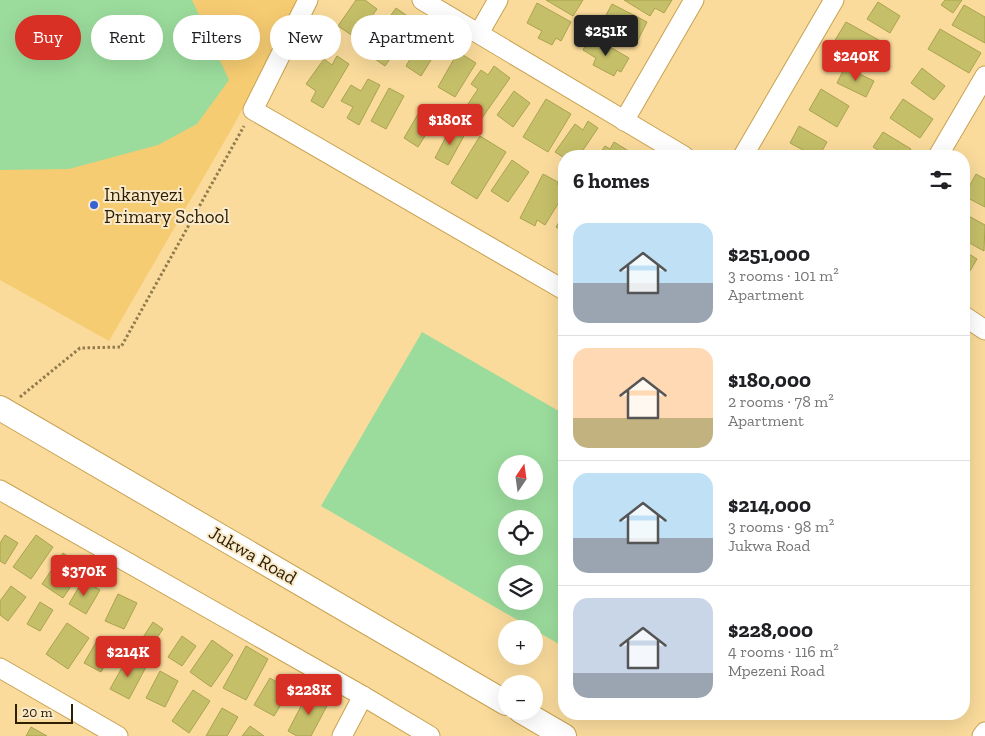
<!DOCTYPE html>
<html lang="en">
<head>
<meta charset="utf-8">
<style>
	:root { --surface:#fff; --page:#f6f6f6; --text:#202124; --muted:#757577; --line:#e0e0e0; --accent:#d93025 }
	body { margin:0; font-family:"Zilla Slab",serif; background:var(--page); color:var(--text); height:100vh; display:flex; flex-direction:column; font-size:19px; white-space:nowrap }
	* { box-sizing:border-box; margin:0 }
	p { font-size:16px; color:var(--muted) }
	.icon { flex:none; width:28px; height:28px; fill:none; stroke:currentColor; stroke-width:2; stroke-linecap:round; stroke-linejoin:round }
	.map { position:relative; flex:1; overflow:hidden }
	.sheet { position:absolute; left:558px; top:150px; width:412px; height:570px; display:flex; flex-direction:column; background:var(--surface); border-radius:20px; box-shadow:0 5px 20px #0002 }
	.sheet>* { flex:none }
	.hud { position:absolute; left:15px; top:15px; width:468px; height:45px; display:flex; gap:10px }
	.needle { width:32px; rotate:13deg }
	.buttons { position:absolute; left:498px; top:455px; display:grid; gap:10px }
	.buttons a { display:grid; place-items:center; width:45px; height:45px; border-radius:50%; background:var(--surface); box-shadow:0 5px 20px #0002; font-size:25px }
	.scale { position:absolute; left:15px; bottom:12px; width:58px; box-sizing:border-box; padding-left:5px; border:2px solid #2e1f00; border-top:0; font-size:14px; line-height:18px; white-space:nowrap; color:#2e1f00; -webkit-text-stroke:4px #faeacc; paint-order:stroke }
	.price { position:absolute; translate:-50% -42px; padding:0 11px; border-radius:5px; background:var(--accent); color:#fff; font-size:16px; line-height:32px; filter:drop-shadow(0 1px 2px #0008) }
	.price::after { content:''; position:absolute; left:50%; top:30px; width:15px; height:11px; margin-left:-8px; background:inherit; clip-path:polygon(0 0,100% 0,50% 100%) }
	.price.selected { background:#222; color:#fff }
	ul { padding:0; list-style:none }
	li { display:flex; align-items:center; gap:15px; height:125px; padding:0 15px }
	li+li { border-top:1px solid var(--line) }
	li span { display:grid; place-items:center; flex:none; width:140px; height:100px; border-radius:15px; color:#555 }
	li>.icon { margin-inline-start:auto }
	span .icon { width:60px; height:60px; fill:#fffc; stroke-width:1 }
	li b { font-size:21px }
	h2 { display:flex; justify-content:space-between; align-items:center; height:60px; padding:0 15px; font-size:21px }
	.chip { padding:0 18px; border-radius:22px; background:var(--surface); box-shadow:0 5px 20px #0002; font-size:18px; line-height:45px }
	.chip.selected { background:var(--accent); color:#fff }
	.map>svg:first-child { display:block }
	.built { fill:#f6cc72 }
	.green { fill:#9bdc9c; fill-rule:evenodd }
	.building { fill:#c5bf69; stroke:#aaa34d }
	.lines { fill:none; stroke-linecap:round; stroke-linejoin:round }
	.minor-casing { stroke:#c8a252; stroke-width:21 }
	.tertiary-casing { stroke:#c8a252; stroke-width:26 }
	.path { stroke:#917b4c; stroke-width:3; stroke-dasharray:2.5 2.5; stroke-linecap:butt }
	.minor { stroke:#fff; stroke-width:19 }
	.tertiary { stroke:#fff; stroke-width:24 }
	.poi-dot { fill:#3662d2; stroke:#faeacc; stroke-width:2 }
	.labels { text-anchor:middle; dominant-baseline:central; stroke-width:4; stroke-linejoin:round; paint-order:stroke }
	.poi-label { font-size:19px; fill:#2e1f00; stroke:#faeacc; text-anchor:start }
	.street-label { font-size:19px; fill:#2e1f00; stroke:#faeacc }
</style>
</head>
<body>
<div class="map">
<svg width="985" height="736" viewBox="0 0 985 736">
	<rect width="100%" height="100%" fill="#fadb9c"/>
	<polygon class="built" points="0,0 302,0 231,130 109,341 0,280"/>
	<g class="green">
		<polygon points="0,0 192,0 229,80 197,124 158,145 69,169 0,170"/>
		<path d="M 422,332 L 564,414 L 564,647 L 321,506 ZM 506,464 L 534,464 L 534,491 L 506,491 ZM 506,519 L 534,519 L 534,546 L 506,546 ZM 506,574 L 534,574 L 534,601 L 506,601 Z"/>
	</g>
	<g class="building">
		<polygon points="356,0 365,0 377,9 356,38 338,26"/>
		<polygon points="546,0 583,0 573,16"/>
		<polygon points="624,0 672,0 664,13 655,8 650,16"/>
		<polygon points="945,0 962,0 953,13 941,5"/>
		<polygon points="878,2 900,16 890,33 867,19"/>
		<polygon points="537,3 571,22 561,41 556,38 552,45 538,38 542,31 527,23"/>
		<polygon points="612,4 647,22 637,42 634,40 630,47 598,30"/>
		<polygon points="964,5 985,17 985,43 952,25"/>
		<polygon points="396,8 416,22 385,66 365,52"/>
		<polygon points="846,22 886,44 874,65 834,42"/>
		<polygon points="428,29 444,39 421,76 406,66"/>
		<polygon points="940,29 981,53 969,73 928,49"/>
		<polygon points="591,36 629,58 621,72 617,70 614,76 593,65 596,58 583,50"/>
		<polygon points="458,52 476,63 455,97 438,87"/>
		<polygon points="337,56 349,64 323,108 311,101 316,91 306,84 324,59 332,65"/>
		<polygon points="494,66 510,78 482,118 466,107 478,89 471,84 481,70 488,75"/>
		<polygon points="845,67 874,81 866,97 837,83"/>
		<polygon points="922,68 945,86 934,100 911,83"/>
		<polygon points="368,79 380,85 359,125 347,118 353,107 341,101 351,85 361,91"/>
		<polygon points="389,88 404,96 386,129 371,121"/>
		<polygon points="821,89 849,106 837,127 809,110"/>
		<polygon points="514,91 530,103 513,127 497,115"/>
		<polygon points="546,99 571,114 548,152 523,137"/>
		<polygon points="903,99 933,119 920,138 890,118"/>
		<polygon points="421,109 436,118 418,147 404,138"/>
		<polygon points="588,121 598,128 579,156 564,156 564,163 560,161 563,157 555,152 575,124 583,130"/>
		<polygon points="799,126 827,142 819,156 814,156 790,143"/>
		<polygon points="451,127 465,134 448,165 435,158"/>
		<polygon points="883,132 911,149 906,156 888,156 873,147"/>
		<polygon points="480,136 506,152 477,199 451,183"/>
		<polygon points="614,142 632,153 629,156 598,156 605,146 610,149"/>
		<polygon points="785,150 796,156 781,156"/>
		<polygon points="512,160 529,172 508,202 491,191"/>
		<polygon points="543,174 558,182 557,184 564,188 564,194 545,225 537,220 535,226 520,218"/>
		<polygon points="976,174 985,179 985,207 964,196"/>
		<polygon points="564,214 564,232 556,227"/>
		<polygon points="965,214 985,225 984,251 964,240"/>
		<polygon points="964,251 977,259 967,276 964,274"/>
		<polygon points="5,535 18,543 5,564 0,561 0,543"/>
		<polygon points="36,535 53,547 31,579 13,567"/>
		<polygon points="63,553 84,567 63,598 42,584"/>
		<polygon points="83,580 100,590 86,614 69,604"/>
		<polygon points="11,586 26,597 8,621 0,615 0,601"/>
		<polygon points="118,594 137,603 124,629 105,621"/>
		<polygon points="40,602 53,610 40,631 27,624"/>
		<polygon points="153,622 163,629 150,648 140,642"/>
		<polygon points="67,623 89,638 68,669 46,654"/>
		<polygon points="182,636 196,646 182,666 168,657"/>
		<polygon points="98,639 114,649 101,672 84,663"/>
		<polygon points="212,640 233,655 211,687 190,672"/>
		<polygon points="246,646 268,659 246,700 223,688"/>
		<polygon points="128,657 146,667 129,699 110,689"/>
		<polygon points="160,671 178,681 165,707 146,698"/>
		<polygon points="270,678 290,690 274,716 254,705"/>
		<polygon points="193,690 210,701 189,733 172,721"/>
		<polygon points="309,691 329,702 311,736 297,736 288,731"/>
		<polygon points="222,708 238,717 227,736 206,736"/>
		<polygon points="250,726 264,736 242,736"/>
		<polygon points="31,727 47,736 26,736"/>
	</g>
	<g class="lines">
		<defs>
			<g id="minor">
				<polyline points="308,0 253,110 564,290"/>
				<polyline points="422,0 684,156"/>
				<polyline points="479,33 498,0"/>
				<polyline points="624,121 694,0"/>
				<polyline points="743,156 834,0"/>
				<polyline points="938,156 985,76"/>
				<polyline points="964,316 985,330"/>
				<polyline points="0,490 363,696 430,736"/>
				<polyline points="0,668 118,736"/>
				<polyline points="342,736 363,696"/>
				<polyline points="982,736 985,732"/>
			</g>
			<g id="tertiary">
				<polyline points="0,408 506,703"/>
				<polyline points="521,711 564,736"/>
			</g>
		</defs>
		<use href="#minor" class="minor-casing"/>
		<use href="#tertiary" class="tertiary-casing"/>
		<polyline class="path" points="20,397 80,348 121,347 244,126"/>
		<use href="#minor" class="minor"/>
		<use href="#tertiary" class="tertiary"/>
	</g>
	<circle class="poi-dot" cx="94" cy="205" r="5"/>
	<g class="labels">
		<g class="poi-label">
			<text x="104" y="194">Inkanyezi<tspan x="104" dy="22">Primary School</tspan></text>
		</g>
		<g class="street-label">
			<text transform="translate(253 555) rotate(30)">Jukwa Road</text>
		</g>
	</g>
</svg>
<div class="buttons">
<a><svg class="needle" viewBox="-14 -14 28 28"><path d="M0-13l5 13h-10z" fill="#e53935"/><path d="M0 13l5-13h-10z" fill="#757577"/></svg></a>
<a><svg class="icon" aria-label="locate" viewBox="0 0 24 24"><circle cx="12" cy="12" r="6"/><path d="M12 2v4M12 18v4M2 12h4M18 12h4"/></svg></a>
<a><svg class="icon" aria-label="layers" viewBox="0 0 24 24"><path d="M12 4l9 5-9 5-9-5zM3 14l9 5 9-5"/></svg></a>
<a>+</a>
<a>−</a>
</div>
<div class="scale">20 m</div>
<b class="price selected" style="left:606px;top:57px">$251K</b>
<b class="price" style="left:856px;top:82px">$240K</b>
<b class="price" style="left:450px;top:146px">$180K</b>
<b class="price" style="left:84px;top:597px">$370K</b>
<b class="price" style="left:128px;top:678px">$214K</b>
<b class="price" style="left:309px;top:716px">$228K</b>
<div class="hud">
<a class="chip selected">Buy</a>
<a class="chip">Rent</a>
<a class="chip">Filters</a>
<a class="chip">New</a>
<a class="chip">Apartment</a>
</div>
<section class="sheet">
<h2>6 homes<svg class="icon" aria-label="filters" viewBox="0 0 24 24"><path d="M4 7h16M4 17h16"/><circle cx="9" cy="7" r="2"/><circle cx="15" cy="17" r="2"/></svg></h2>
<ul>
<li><span style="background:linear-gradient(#bfe0f5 60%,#9aa5b1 0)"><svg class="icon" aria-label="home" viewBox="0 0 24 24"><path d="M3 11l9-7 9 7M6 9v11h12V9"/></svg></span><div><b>$251,000</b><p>3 rooms · 101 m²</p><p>Apartment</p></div></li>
<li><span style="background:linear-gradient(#ffd9b3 70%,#c2b280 0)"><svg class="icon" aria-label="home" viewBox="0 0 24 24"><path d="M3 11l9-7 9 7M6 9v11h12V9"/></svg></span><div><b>$180,000</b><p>2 rooms · 78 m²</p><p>Apartment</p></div></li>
<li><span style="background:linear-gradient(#bfe0f5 65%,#9aa5b1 0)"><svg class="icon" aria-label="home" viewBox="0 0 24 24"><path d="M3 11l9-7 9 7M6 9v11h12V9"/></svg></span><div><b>$214,000</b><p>3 rooms · 98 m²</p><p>Jukwa Road</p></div></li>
<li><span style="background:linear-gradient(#c9d6e8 75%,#9aa5b1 0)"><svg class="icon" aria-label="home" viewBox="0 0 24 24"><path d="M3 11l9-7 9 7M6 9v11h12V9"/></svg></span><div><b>$228,000</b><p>4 rooms · 116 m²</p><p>Mpezeni Road</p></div></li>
</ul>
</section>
</div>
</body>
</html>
